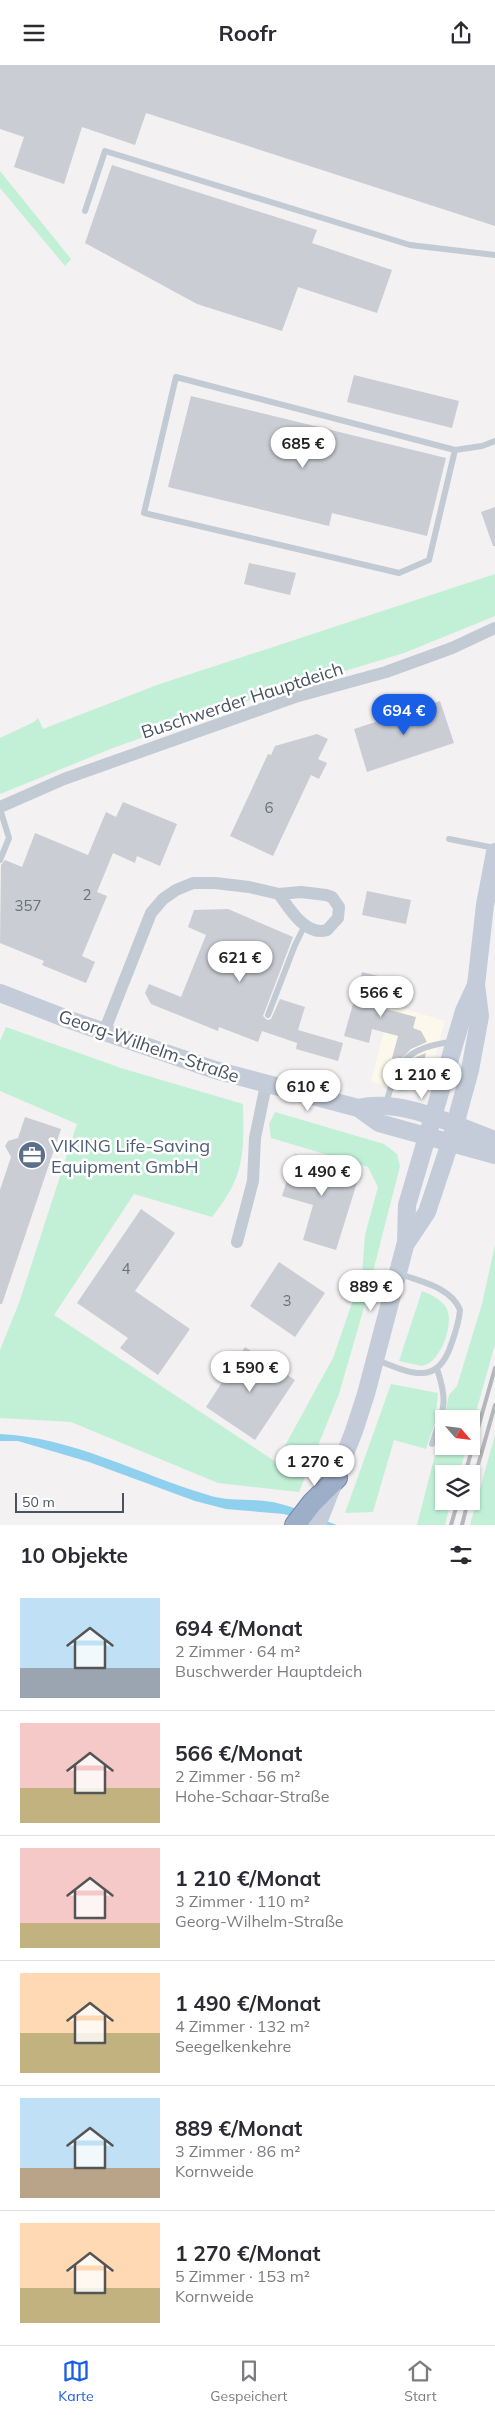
<!DOCTYPE html>
<html lang="de">
<head>
<meta charset="utf-8">
<style>
	:root { --surface:#fff; --page:#f2f2f3; --text:#2b2b33; --muted:#7c7c81; --line:#e1e1e2; --accent:#195fe6 }
	body { margin:0; font-family:Mulish,sans-serif; background:var(--page); color:var(--text); height:100vh; display:flex; flex-direction:column; font-size:19px; white-space:nowrap }
	* { box-sizing:border-box; margin:0 }
	p { font-size:16px; color:var(--muted) }
	.icon { flex:none; width:28px; height:28px; fill:none; stroke:currentColor; stroke-width:2; stroke-linecap:round; stroke-linejoin:round }
	.map { position:relative; height:1460px; overflow:hidden }
	.panel { display:flex; flex-direction:column; background:var(--surface); flex:1 }
	.panel>* { flex:none }
	.needle { width:32px; rotate:118deg }
	.fabs { position:absolute; left:435px; top:1345px; display:grid; gap:10px }
	.fabs a { display:grid; place-items:center; width:45px; height:45px; border-radius:0px; background:var(--surface); box-shadow:0 1px 4px #0004; font-size:25px }
	.scale { position:absolute; left:15px; bottom:12px; width:109px; box-sizing:border-box; padding-left:5px; border:2px solid #49525f; border-top:0; font-size:14px; line-height:18px; white-space:nowrap; color:#49525f; -webkit-text-stroke:4px #fff; paint-order:stroke }
	.price { position:absolute; translate:-50% -42px; padding:0 11px; border-radius:18px; background:#fff; color:#222; font-size:16px; line-height:32px; filter:drop-shadow(0 1px 2px #0008) }
	.price::after { content:''; position:absolute; left:50%; top:30px; width:15px; height:11px; margin-left:-8px; background:inherit; clip-path:polygon(0 0,100% 0,50% 100%) }
	.price.active { background:var(--accent); color:#fff }
	ul { padding:0; list-style:none }
	li { display:flex; align-items:center; gap:15px; height:125px; padding:0 20px }
	li+li { border-top:1px solid var(--line) }
	li span { display:grid; place-items:center; flex:none; width:140px; height:100px; border-radius:0px; color:#555 }
	li>.icon { margin-inline-start:auto }
	span .icon { width:60px; height:60px; fill:#fffc; stroke-width:1 }
	li b { font-size:21px }
	h2 { display:flex; justify-content:space-between; align-items:center; height:60px; padding:0 20px; font-size:21px }
	header { display:flex; justify-content:space-between; align-items:center; height:65px; padding:0 20px; background:var(--surface); font-size:22px; font-weight:700 }
	.tabs { display:flex; justify-content:space-around; align-items:center; height:70px; border-top:1px solid var(--line); background:var(--surface); font-size:14px; color:var(--muted) }
	.tabs a { display:grid; justify-items:center; gap:2px }
	.tabs .active { color:var(--accent) }
	.map>svg:first-child { display:block }
	.commercial { fill:#fcf9ec }
	.green { fill:#c1f0d7 }
	.water { fill:#8ed0ed }
	.building { fill:#cbcdd4 }
	.lines { fill:none; stroke-linecap:round; stroke-linejoin:round }
	.trunk-casing { stroke:#7489ab; stroke-width:22 }
	.service { stroke:#c2cad3; stroke-width:6 }
	.minor { stroke:#c2cad3; stroke-width:12 }
	.secondary { stroke:#c4ccda; stroke-width:18 }
	.trunk { stroke:#9daec8; stroke-width:20 }
	.rail { stroke:#b3b6bb; stroke-width:4 }
	.labels { text-anchor:middle; dominant-baseline:central; stroke-width:5; stroke-linejoin:round; paint-order:stroke }
	.number-label { font-size:15px; fill:#6a717c }
	.street-label { font-size:18px; fill:#49525f; stroke:#fff }
	.service-label { font-size:18px; fill:#4e5e75; stroke:#fff; text-anchor:start }
</style>
</head>
<body>
<header><svg class="icon" aria-label="menu" viewBox="0 0 24 24"><path d="M4 6h16M4 12h16M4 18h16"/></svg>Roofr<svg class="icon" aria-label="share" viewBox="0 0 24 24"><path d="M12 15V3M7 8l5-5 5 5M5 13v7h14v-7"/></svg></header>
<div class="map">
<svg width="495" height="1460" viewBox="0 0 495 1460">
	<rect width="100%" height="100%" fill="#f3f1f1"/>
	<polygon class="commercial" points="391,940 445,956 429,1014 411,1026 395,1025 371,1016"/>
	<g class="green">
		<polygon points="0,106 71,194 65,201 0,123"/>
		<polygon points="495,509 495,551 404,588 237,639 113,683 0,729 0,673 34,657 38,653 43,664 157,620"/>
		<path d="M 6,962 L 121,1003 L 243,1039 C 244,1089 245,1111 212,1152 L 134,1129 L 54,1250 L 276,1397 L 333,1293 L 362,1209 L 365,1170 L 378,1122 L 368,1102 L 271,1073 L 269,1059 L 275,1047 L 384,1079 L 397,1089 L 400,1101 L 363,1246 L 339,1329 L 299,1427 L 218,1418 L 71,1357 L 0,1353 L 0,1285 L 19,1238 L 77,1059 L 0,1026 L 0,976 Z"/>
		<path d="M 433,999 C 427,1019 419,1026 398,1026 Z"/>
		<polygon points="495,1180 495,1279 471,1365 471,1354 444,1354 449,1330 457,1321 482,1239"/>
		<path d="M 422,1226 C 430,1229 439,1233 445,1241 C 455,1254 444,1285 432,1296 C 430,1298 425,1300 422,1301 L 399,1296 Z"/>
		<polygon points="391,1319 438,1328 435,1357 426,1384 394,1375 373,1447 345,1448"/>
		<polygon points="444,1355 444,1381 467,1381 459,1409 444,1409 444,1436 451,1436 445,1460 417,1460"/>
		<polygon points="495,1370 495,1460 470,1460"/>
	</g>
	<path class="water" d="M 0,1369 C 72,1372 140,1410 208,1430 C 226,1436 246,1434 265,1436 C 288,1438 314,1452 337,1460 L 315,1460 L 284,1449 L 226,1444 L 195,1436 L 89,1397 L 18,1376 L 0,1376 Z"/>
	<g class="building">
		<polygon points="0,0 495,0 495,161 146,48 135,80 82,62 64,119 14,102 24,72 0,64"/>
		<polygon points="112,100 317,165 312,178 392,205 377,248 298,222 282,266 197,239 85,178"/>
		<polygon points="354,310 459,336 452,363 347,337"/>
		<polygon points="191,331 446,393 427,471 332,448 329,461 168,422"/>
		<polygon points="495,442 495,481 493,481 481,447"/>
		<polygon points="249,498 296,508 290,530 244,519"/>
		<polygon points="440,636 454,678 367,707 354,664"/>
		<polygon points="317,669 328,674 318,694 327,698 319,714 311,710 273,791 230,771 268,689 271,690 275,681"/>
		<polygon points="123,737 177,759 160,801 137,791 135,798 113,788 97,827 107,831 82,891 95,897 86,918 42,900 44,896 0,878 1,800 5,795 22,802 35,768 88,790 106,747 116,752"/>
		<polygon points="367,826 411,835 406,859 362,850"/>
		<polygon points="228,844 293,872 263,951 267,955 271,954 280,934 305,942 298,965 343,978 338,996 296,984 297,978 262,966 258,977 219,962 218,966 151,939 145,928 149,919 181,932 206,870 188,862 194,845"/>
		<polygon points="362,907 386,913 378,942 416,952 413,963 421,966 427,977 411,984 396,999 392,993 398,971 372,964 369,978 344,971"/>
		<polygon points="426,988 423,1000 410,1007 404,1005 416,992"/>
		<polygon points="25,1052 61,1064 2,1239 0,1239 0,1125 11,1092 5,1081 8,1076 18,1073"/>
		<polygon points="295,1089 360,1108 336,1185 303,1175 313,1140 282,1131"/>
		<polygon points="141,1144 175,1168 135,1226 190,1264 158,1310 120,1283 128,1273 77,1238"/>
		<polygon points="279,1197 325,1228 295,1272 250,1241"/>
		<polygon points="245,1282 295,1315 255,1375 206,1342"/>
	</g>
	<g class="lines">
		<defs>
			<polyline id="trunk" points="295,1460 312,1438 337,1413"/>
		</defs>
		<use href="#trunk" class="trunk-casing"/>
		<g class="service">
			<polyline points="85,146 105,86 410,180 495,190"/>
			<polyline points="455,385 429,495 399,508 144,448 176,312 455,385 482,381 495,376"/>
			<polyline points="0,744 9,773 0,795"/>
			<polyline points="449,774 495,783"/>
			<polyline points="268,950 295,880 305,860"/>
			<path d="M 386,1039 C 397,997 406,982 452,977"/>
			<path d="M 377,1295 C 410,1308 437,1322 451,1280 C 455,1269 459,1257 460,1245 C 451,1222 421,1217 400,1209"/>
			<path d="M 432,1379 C 443,1345 449,1339 437,1304"/>
		</g>
		<g class="minor">
			<polyline points="0,742 64,714 295,632 386,607 452,583 495,563"/>
			<path d="M 104,967 L 151,848 L 163,834 L 176,825 L 193,818 L 215,818 L 249,822 L 279,829 L 301,827 L 326,830 L 332,832 L 339,842 L 338,853 L 327,865 C 306,872 289,843 279,829"/>
			<polyline points="237,1177 253,1116 255,1073 266,1020"/>
		</g>
		<g class="secondary">
			<polyline points="0,928 67,954 215,1005 358,1043 379,1058 495,1090"/>
			<path d="M 358,1043 C 403,1033 453,1060 495,1075"/>
			<polyline points="407,1177 427,1147 450,1078 470,1005 480,951 476,920 485,840 495,787"/>
			<polyline points="317,1460 354,1366 366,1329 406,1177 407,1140 464,946 476,920"/>
		</g>
		<use href="#trunk" class="trunk"/>
		<g class="rail">
			<polyline points="465,1409 495,1303"/>
			<polyline points="471,1425 495,1340"/>
			<polyline points="451,1460 458,1436"/>
			<polyline points="462,1460 468,1436"/>
		</g>
	</g>
	<defs>
		<symbol id="office-disc" viewBox="-11 -11 22 22"><circle r="9.5" fill="#5c6f8a" stroke="#fff"/><path d="M-6-3h4V-5.5h4V-3h4V5H-6ZM-1-4.5V-3h2v-1.5ZM-6 0V1H6V0Z" fill="#fff"/></symbol>
	</defs>
	<g fill-rule="evenodd">
		<use href="#office-disc" x="16" y="1074" width="32" height="32"/>
	</g>
	<g class="labels">
		<g class="number-label">
			<text x="269" y="742">6</text>
			<text x="87" y="829">2</text>
			<text x="28" y="840">357</text>
			<text x="126" y="1203">4</text>
			<text x="287" y="1235">3</text>
		</g>
		<g class="street-label">
			<text transform="translate(242 635) rotate(-18)">Buschwerder Hauptdeich</text>
			<text transform="translate(149 981) rotate(19)">Georg-Wilhelm-Straße</text>
		</g>
		<g class="service-label">
			<text x="51" y="1080">VIKING Life-Saving<tspan x="51" dy="21">Equipment GmbH</tspan></text>
		</g>
	</g>
</svg>
<div class="fabs">
<a><svg class="needle" viewBox="-14 -14 28 28"><path d="M0-13l5 13h-10z" fill="#e53935"/><path d="M0 13l5-13h-10z" fill="#7c7c81"/></svg></a>
<a><svg class="icon" aria-label="layers" viewBox="0 0 24 24"><path d="M12 4l9 5-9 5-9-5zM3 14l9 5 9-5"/></svg></a>
</div>
<div class="scale">50 m</div>
<b class="price" style="left:303px;top:404px">685 €</b>
<b class="price active" style="left:404px;top:671px">694 €</b>
<b class="price" style="left:240px;top:918px">621 €</b>
<b class="price" style="left:381px;top:953px">566 €</b>
<b class="price" style="left:422px;top:1035px">1 210 €</b>
<b class="price" style="left:308px;top:1047px">610 €</b>
<b class="price" style="left:322px;top:1132px">1 490 €</b>
<b class="price" style="left:371px;top:1247px">889 €</b>
<b class="price" style="left:250px;top:1328px">1 590 €</b>
<b class="price" style="left:315px;top:1422px">1 270 €</b>
</div>
<section class="panel">
<h2>10 Objekte<svg class="icon" aria-label="filters" viewBox="0 0 24 24"><path d="M4 7h16M4 17h16"/><circle cx="9" cy="7" r="2"/><circle cx="15" cy="17" r="2"/></svg></h2>
<ul>
<li><span style="background:linear-gradient(#bfe0f5 70%,#9aa5b1 0)"><svg class="icon" aria-label="home" viewBox="0 0 24 24"><path d="M3 11l9-7 9 7M6 9v11h12V9"/></svg></span><div><b>694 €/Monat</b><p>2 Zimmer · 64 m²</p><p>Buschwerder Hauptdeich</p></div></li>
<li><span style="background:linear-gradient(#f6c9c9 65%,#c2b280 0)"><svg class="icon" aria-label="home" viewBox="0 0 24 24"><path d="M3 11l9-7 9 7M6 9v11h12V9"/></svg></span><div><b>566 €/Monat</b><p>2 Zimmer · 56 m²</p><p>Hohe-Schaar-Straße</p></div></li>
<li><span style="background:linear-gradient(#f6c9c9 75%,#c2b280 0)"><svg class="icon" aria-label="home" viewBox="0 0 24 24"><path d="M3 11l9-7 9 7M6 9v11h12V9"/></svg></span><div><b>1 210 €/Monat</b><p>3 Zimmer · 110 m²</p><p>Georg-Wilhelm-Straße</p></div></li>
<li><span style="background:linear-gradient(#ffd9b3 60%,#c2b280 0)"><svg class="icon" aria-label="home" viewBox="0 0 24 24"><path d="M3 11l9-7 9 7M6 9v11h12V9"/></svg></span><div><b>1 490 €/Monat</b><p>4 Zimmer · 132 m²</p><p>Seegelkenkehre</p></div></li>
<li><span style="background:linear-gradient(#bfe0f5 70%,#b9a48a 0)"><svg class="icon" aria-label="home" viewBox="0 0 24 24"><path d="M3 11l9-7 9 7M6 9v11h12V9"/></svg></span><div><b>889 €/Monat</b><p>3 Zimmer · 86 m²</p><p>Kornweide</p></div></li>
<li><span style="background:linear-gradient(#ffd9b3 65%,#c2b280 0)"><svg class="icon" aria-label="home" viewBox="0 0 24 24"><path d="M3 11l9-7 9 7M6 9v11h12V9"/></svg></span><div><b>1 270 €/Monat</b><p>5 Zimmer · 153 m²</p><p>Kornweide</p></div></li>
</ul>
</section>
<nav class="tabs">
<a class="active"><svg class="icon" aria-label="map" viewBox="0 0 24 24"><path d="M3 6l6-2 6 2 6-2v14l-6 2-6-2-6 2zM9 4v14M15 6v14"/></svg>Karte</a>
<a><svg class="icon" aria-label="saved" viewBox="0 0 24 24"><path d="M7 4h10v16l-5-4-5 4z"/></svg>Gespeichert</a>
<a><svg class="icon" aria-label="home" viewBox="0 0 24 24"><path d="M3 11l9-7 9 7M6 9v11h12V9"/></svg>Start</a>
</nav>
</body>
</html>
